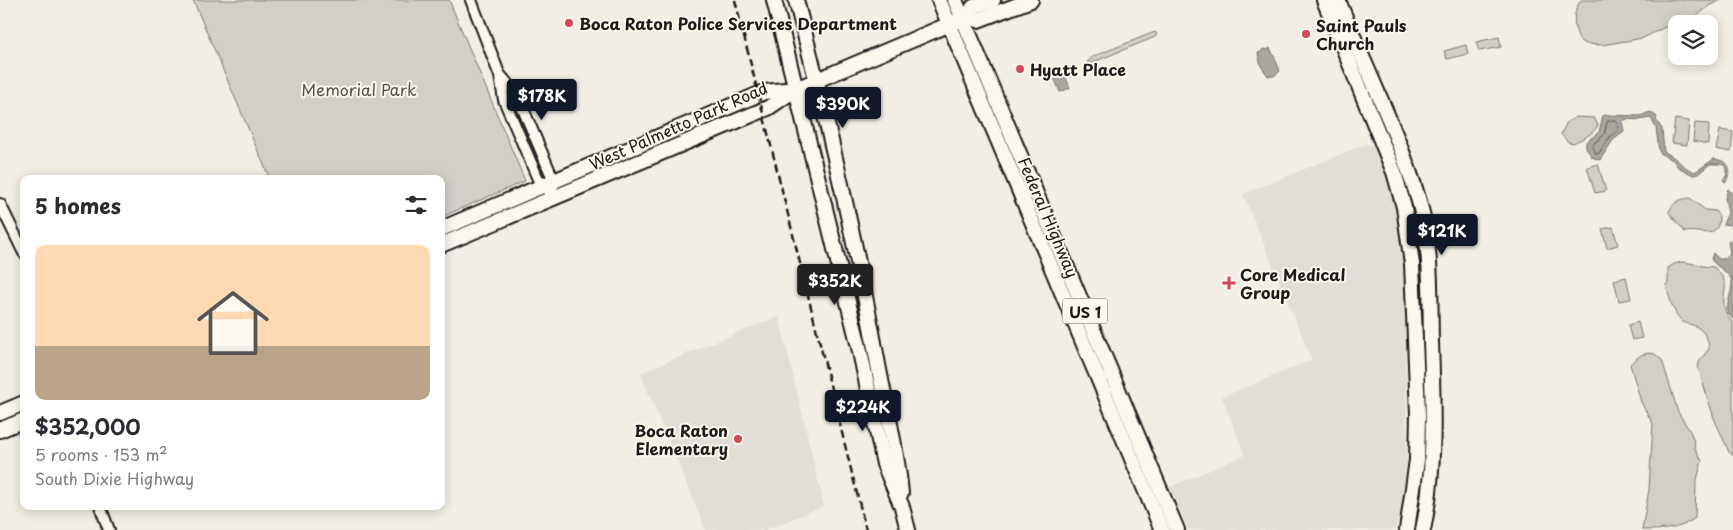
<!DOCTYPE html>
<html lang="en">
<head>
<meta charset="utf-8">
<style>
	:root { --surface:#fff; --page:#f2f2f3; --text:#2b2b33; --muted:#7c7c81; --line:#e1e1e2; --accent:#111827 }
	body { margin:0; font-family:"Playpen Sans",sans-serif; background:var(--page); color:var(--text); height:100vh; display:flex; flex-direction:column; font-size:19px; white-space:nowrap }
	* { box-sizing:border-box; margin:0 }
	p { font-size:16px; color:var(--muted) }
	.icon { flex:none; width:28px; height:28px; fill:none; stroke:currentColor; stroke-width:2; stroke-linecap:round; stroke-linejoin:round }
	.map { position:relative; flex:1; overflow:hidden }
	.drawer { position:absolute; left:20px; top:175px; width:425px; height:335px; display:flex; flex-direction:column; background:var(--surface); border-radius:10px; box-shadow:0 2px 12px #0003 }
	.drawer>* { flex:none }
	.controls { position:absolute; left:1668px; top:15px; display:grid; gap:10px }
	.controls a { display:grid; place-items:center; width:50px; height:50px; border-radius:10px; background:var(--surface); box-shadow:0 2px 12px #0003; font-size:25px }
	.price { position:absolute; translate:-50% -42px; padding:0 11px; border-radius:5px; background:var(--accent); color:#fff; font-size:16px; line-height:32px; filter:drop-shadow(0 1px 2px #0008) }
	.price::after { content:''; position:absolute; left:50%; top:30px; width:15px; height:11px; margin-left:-8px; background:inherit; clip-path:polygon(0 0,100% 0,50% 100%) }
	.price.on { background:#222; color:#fff }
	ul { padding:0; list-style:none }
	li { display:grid; align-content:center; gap:10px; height:265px; padding:0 15px }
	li+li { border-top:1px solid var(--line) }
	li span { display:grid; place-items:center; height:155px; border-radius:10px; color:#555 }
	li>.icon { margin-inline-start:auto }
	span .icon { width:90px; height:90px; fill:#fffc; stroke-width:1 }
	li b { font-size:21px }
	h2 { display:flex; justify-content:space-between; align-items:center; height:60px; padding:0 15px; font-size:21px }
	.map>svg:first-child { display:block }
	.built { fill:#e2ded5 }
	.green { fill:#d2cfc6; stroke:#777671 }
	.water { fill:#a9a6a0; stroke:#716f6b }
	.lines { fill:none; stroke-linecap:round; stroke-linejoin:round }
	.shore { stroke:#545351; stroke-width:1 }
	.minor-casing { stroke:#1c1c1c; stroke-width:14 }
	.major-casing { stroke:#1c1c1c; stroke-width:18 }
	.minor { stroke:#fbf7ec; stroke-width:10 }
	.major { stroke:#fbf7ec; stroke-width:14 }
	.rail { stroke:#1c1c1c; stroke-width:2.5; stroke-dasharray:8 4; stroke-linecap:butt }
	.poi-dot { fill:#d1495b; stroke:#fbf7ec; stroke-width:2 }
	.labels { text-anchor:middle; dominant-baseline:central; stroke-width:4; stroke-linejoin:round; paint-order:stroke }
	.shield { fill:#fbf7ec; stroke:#5f5e5a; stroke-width:1 }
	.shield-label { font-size:15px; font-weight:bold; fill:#1c1c1c }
	.poi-label { font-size:16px; font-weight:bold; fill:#1c1c1c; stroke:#fbf7ec; text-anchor:start }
	.park-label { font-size:16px; fill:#53524f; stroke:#fbf7ec }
	.street-label { font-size:16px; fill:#1c1c1c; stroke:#fbf7ec }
</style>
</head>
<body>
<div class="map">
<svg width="1733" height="530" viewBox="0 0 1733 530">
	<rect width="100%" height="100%" fill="#f2eee4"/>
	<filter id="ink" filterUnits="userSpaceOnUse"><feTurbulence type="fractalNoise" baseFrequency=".02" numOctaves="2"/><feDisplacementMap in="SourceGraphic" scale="10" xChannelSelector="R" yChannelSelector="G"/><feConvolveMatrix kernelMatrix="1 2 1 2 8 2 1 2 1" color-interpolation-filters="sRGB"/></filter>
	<g filter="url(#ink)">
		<g class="built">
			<polygon points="1366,144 1371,145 1378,151 1397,205 1403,248 1405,297 1407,461 1404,490 1396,530 1188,530 1170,487 1245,455 1222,397 1312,360 1243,194"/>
			<polygon points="779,316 824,506 765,530 706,530 640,373"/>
		</g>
		<g class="green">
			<polygon points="193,0 449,0 525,181 441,217 441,179 270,179"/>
			<path d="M 1581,0 L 1722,0 L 1710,5 L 1692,20 L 1684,24 L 1669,25 L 1643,38 L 1602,45 L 1586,44 L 1580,41 C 1573,27 1572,13 1581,0 Z"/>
			<polygon points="1155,32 1157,34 1155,37 1096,61 1091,63 1087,62 1094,56"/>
			<polygon points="1499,37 1501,47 1479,51 1476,42"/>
			<polygon points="1466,45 1468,54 1447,59 1444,51"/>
			<path d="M 1576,117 L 1594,118 L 1598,125 C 1594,134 1582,139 1573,143 L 1568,142 L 1561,134 L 1567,122 Z"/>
			<polygon points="1675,119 1689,121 1687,145 1672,143"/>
			<polygon points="1695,123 1709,124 1708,144 1693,141"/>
			<polygon points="1720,130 1733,132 1731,152 1716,149"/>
			<polygon points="1598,164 1606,191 1595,193 1587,167"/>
			<path d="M 1690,198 L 1705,210 L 1715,211 L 1719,216 C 1719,242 1700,229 1685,232 L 1671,215 L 1669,212 C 1673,202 1680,199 1690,198 Z"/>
			<polygon points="1613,227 1618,245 1607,248 1602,229"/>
			<path d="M 1682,262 C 1694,263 1701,267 1714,267 C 1718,272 1724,277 1725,284 C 1726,288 1724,292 1724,296 C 1723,306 1726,316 1733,323 L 1733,455 L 1729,452 L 1714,418 L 1698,367 L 1700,360 L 1709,349 C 1708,336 1702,327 1689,324 C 1685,322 1685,324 1682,321 C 1673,313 1669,297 1666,285 L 1668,282 L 1668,268 L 1674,264 Z"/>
			<polygon points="1626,277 1631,299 1619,301 1614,280"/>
			<polygon points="1638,322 1642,338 1632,340 1628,325"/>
			<path d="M 1648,353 L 1655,354 L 1662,360 L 1678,412 L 1691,433 L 1694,442 L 1695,449 L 1702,461 L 1696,483 L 1695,518 C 1680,530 1661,530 1642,530 L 1649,489 L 1653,424 L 1641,402 L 1630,364 L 1641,355 Z"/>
		</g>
		<g class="water">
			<path d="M 1270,48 C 1274,56 1277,63 1280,71 L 1274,76 L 1268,76 L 1261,66 L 1258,53 L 1261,52 L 1263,49 L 1267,50 Z"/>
			<polygon points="1063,70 1070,88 1060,92 1053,75"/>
			<path d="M 1650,112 L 1657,117 L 1656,120 L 1662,129 L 1664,152 C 1676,156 1682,168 1695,172 L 1714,159 C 1729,161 1733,167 1726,182 L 1724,181 L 1723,179 L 1727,175 L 1725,166 L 1721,164 L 1710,164 L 1698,174 L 1693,175 L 1678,167 L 1673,160 L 1661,154 L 1659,151 L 1656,128 L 1651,118 L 1639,120 L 1627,119 L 1622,121 L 1624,132 L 1613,140 L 1600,160 L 1592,157 L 1586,148 L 1586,142 L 1599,132 L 1603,115 L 1640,116 Z"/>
			<polygon points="1728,189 1733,195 1733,231 1731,225 1723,224 1728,213 1725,198"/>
			<path d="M 1733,238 L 1733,319 C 1721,310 1733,294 1732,282 C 1730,271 1716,268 1711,259 L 1713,253 L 1719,259 L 1723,259 L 1730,253 L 1728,242 Z"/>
		</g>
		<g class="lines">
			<polygon class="shore" points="1614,120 1617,122 1618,131 1610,137 1599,153 1596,154 1592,145 1604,135 1607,122"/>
			<defs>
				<g id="minor">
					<polyline points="471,0 500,76 504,100 538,179 548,190"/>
					<polyline points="501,76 517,95 551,174 553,186"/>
					<polyline points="0,204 24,253"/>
					<polyline points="100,506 109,530"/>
				</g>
				<g id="major">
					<polyline points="774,0 859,347 884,464 902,507 908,530"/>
					<path d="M 796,0 C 827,119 855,238 877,359 C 885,404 897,448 901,493"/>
					<polyline points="939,0 1162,530"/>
					<polyline points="955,0 1177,530"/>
					<polyline points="1324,0 1394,172 1404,207 1412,264 1418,415 1417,460 1407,530"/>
					<path d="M 1338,0 C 1365,67 1398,132 1419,201 C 1432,246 1430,295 1431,341 C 1433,405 1436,467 1423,530"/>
					<polyline points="969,16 978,20 1031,0"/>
					<polyline points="441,229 764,92 795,89"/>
					<polyline points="441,245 768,108 796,89 969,16 973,7 993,0"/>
					<polyline points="0,413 24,403"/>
					<polyline points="0,430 24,420"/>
				</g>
			</defs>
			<use href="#minor" class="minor-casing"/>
			<use href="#major" class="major-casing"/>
			<use href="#minor" class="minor"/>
			<use href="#major" class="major"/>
			<polyline class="rail" points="735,0 866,530"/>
		</g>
	</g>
	<g class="poi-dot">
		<circle cx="569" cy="23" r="5"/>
		<circle cx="1306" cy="34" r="5"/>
		<circle cx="1020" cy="69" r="5"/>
		<path d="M1226.5 275.5h5v5h5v5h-5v5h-5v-5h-5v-5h5z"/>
		<circle cx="738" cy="439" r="5"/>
	</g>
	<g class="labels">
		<rect class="shield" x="1062.5" y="298.5" width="45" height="25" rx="4"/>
		<g class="shield-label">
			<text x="1085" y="311">US 1</text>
		</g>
		<g class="poi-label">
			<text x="579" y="23">Boca Raton Police Services Department</text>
			<text x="1316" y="25">Saint Pauls<tspan x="1316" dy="18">Church</tspan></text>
			<text x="1030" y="69">Hyatt Place</text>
			<text x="1240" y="274">Core Medical<tspan x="1240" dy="18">Group</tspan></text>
			<text x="728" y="430" text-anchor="end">Boca Raton<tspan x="728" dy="18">Elementary</tspan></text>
		</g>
		<g class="park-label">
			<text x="359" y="89">Memorial Park</text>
		</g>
		<g class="street-label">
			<text transform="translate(678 125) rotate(-24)">West Palmetto Park Road</text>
			<text transform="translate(1049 217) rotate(67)">Federal Highway</text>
		</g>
	</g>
</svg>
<div class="controls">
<a><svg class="icon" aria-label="layers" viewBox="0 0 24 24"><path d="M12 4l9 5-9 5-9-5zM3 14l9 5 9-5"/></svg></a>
</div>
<b class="price" style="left:542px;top:121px">$178K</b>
<b class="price" style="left:843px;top:129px">$390K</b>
<b class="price" style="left:1442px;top:256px">$121K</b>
<b class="price on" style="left:835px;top:306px">$352K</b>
<b class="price" style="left:863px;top:432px">$224K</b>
<section class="drawer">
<h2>5 homes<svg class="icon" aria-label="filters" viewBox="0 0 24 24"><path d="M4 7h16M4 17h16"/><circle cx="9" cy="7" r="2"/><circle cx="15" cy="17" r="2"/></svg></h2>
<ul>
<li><span style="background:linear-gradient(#ffd9b3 65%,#b9a48a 0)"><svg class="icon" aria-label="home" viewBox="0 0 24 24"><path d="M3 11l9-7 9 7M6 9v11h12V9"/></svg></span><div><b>$352,000</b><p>5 rooms · 153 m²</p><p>South Dixie Highway</p></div></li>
</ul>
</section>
</div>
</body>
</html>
